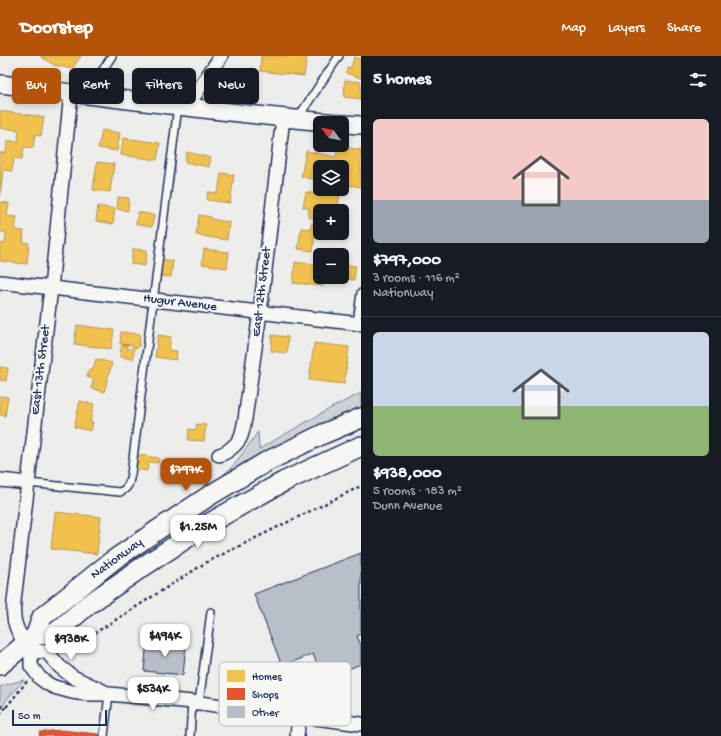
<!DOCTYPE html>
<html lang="en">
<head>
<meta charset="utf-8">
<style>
	:root { --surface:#171b24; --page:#20242c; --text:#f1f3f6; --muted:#9ea1a6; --line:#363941; --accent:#b45309 }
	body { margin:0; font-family:"Gochi Hand",sans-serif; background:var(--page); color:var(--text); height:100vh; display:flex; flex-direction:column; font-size:15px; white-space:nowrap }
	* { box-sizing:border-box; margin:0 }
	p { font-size:13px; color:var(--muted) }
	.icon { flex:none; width:22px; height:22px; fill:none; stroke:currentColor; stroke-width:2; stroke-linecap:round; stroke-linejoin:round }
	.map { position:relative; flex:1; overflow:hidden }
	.drawer { display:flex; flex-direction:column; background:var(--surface); width:360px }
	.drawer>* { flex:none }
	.guide { position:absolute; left:12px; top:12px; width:289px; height:36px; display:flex; gap:8px }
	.needle { width:26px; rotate:303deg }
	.tools { position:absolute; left:313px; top:60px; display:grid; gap:8px }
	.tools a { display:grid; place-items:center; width:36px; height:36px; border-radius:6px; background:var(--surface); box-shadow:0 2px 6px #0003; font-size:20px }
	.scale { position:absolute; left:12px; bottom:10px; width:95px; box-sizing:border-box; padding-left:4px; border:2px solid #1b2f5e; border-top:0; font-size:11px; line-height:14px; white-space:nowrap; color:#1b2f5e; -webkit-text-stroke:3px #f6f6f2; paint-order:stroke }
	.price { position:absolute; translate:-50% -34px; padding:0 9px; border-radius:8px; background:#fff; color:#222; font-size:13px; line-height:26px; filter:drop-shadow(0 1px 2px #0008) }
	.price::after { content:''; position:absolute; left:50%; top:24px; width:12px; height:9px; margin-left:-6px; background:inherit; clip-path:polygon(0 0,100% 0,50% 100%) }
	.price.current { background:var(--accent); color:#fff }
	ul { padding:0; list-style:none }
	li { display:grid; align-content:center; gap:8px; height:212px; padding:0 12px }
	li+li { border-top:1px solid var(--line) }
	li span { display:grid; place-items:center; height:124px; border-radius:6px; color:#555 }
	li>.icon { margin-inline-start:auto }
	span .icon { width:72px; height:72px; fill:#fffc; stroke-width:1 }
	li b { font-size:17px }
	h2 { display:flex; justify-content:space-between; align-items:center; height:48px; padding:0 12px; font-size:17px }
	.pill { padding:0 14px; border-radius:6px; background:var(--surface); box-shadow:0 2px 6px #0003; font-size:14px; line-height:36px }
	.pill.current { background:var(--accent); color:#fff }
	header { display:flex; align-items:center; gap:24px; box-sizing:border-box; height:56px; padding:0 20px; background:var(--accent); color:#fff }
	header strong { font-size:19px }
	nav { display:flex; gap:22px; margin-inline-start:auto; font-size:14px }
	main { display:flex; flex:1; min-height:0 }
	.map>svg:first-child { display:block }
	.green { fill:#ced2d7; stroke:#74809a }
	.homes { fill:#f2c14e; stroke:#b29553 }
	.shops { fill:#e4572e; stroke:#a84b3c }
	.building { fill:#b9bfc8; stroke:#1b2f5e }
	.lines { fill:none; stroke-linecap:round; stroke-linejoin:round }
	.service-casing { stroke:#1b2f5e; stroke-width:10 }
	.minor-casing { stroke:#1b2f5e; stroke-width:16 }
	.tertiary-casing { stroke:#1b2f5e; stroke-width:20 }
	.secondary-casing { stroke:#1b2f5e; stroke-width:22 }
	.path { stroke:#1b2f5e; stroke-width:2.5; stroke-dasharray:3 3; stroke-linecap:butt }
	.service { stroke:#f6f6f2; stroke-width:7 }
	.minor { stroke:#f6f6f2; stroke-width:13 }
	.tertiary { stroke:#f6f6f2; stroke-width:17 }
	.secondary { stroke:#f6f6f2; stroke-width:19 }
	.labels { text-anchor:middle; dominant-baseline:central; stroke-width:4; stroke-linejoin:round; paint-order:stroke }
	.street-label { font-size:13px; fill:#1b2f5e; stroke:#f6f6f2 }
	.key { fill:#f6f6f2; stroke:#b4bac6; stroke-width:1 }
	.key-label { font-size:11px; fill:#1b2f5e }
</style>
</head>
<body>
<header>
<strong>Doorstep</strong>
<nav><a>Map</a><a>Layers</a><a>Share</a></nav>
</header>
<main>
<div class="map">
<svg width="361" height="680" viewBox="0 0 361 680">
	<rect width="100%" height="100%" fill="#edeeec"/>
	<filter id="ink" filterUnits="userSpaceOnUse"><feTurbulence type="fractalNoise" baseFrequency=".025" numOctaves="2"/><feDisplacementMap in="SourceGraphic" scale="8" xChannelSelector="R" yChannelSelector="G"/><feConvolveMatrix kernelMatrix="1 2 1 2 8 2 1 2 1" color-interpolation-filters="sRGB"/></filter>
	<g filter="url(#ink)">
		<g class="green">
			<polygon points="361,337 361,353 224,422 223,419 234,409 258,376 259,393 331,352"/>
			<polygon points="24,624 7,643 0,655 0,631 15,626"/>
		</g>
		<g class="homes">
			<polygon points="40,0 81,0 72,13 54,9"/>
			<polygon points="261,0 307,0 304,20 260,15"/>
			<polygon points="354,1 361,3 361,22 346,17 348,11 351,12"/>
			<polygon points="345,24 361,26 361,43 344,41"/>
			<polygon points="0,55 44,61 41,80 35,79 33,92 24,91 22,103 14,102 12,115 3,114 0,140 0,97 6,97 7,84 18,86 19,74 0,72"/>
			<polygon points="102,74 120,77 117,95 98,92"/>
			<polygon points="123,82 160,87 157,104 121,99"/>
			<polygon points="338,90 361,94 361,131 342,128 342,111 320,111 320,124 301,121 306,95 336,101"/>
			<polygon points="187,96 211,102 209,111 185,106"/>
			<polygon points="97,106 114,108 110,136 93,134"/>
			<polygon points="221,117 234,119 230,147 207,144 208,136 218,137"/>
			<polygon points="324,133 341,133 337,155 320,155 320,156 319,156 318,163 308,161 309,152 303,151 306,136 323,139"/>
			<polygon points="118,141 129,142 128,155 117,153"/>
			<polygon points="0,146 9,147 7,160 17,161 15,174 24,175 23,186 29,187 27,208 0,205 0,187 5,188 6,176 0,176"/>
			<polygon points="98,150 115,153 113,168 96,165"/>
			<polygon points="138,156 154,159 152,171 136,168"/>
			<polygon points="199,159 211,161 211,163 229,166 227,184 196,179"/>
			<polygon points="312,167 320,168 320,177 323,177 315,176 313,195 298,193 301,172 311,173"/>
			<polygon points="133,193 147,194 145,210 131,208"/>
			<polygon points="204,193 229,196 227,212 202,208"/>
			<polygon points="161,203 173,205 171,221 159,220"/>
			<polygon points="295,206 320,209 320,221 324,221 323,230 293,227"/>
			<polygon points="342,208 356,210 354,224 339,222 340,221 342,221"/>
			<polygon points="77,269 114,274 111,293 74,288"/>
			<polygon points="121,276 140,278 139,290 138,290 138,292 132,291 132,289 120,288"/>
			<polygon points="158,279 171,281 169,294 177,295 176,304 155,301"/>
			<polygon points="272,279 288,281 287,297 271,295"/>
			<polygon points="314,287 349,291 344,328 309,324"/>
			<polygon points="122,289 127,289 127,293 134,293 133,303 120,301 121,292 122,292"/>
			<polygon points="96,303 112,307 104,336 91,332 94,323 87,321 89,314 92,315"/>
			<polygon points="0,311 8,312 6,325 0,324"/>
			<polygon points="0,340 8,341 5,360 0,359"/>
			<polygon points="80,345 94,348 90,366 93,366 91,375 74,371"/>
			<polygon points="197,368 206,369 204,385 188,384 189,373 196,374"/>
			<polygon points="138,399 159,402 158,407 149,406 147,415 136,413"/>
			<polygon points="187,404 204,406 201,421 185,418"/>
			<polygon points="55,456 101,461 97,498 51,493"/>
		</g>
		<polygon class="shops" points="62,674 98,678 98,680 39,680 40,676"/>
		<g class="building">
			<polygon points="361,497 361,578 357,580 361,589 361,608 323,623 313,598 282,610 254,538"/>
			<polygon points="147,585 186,589 183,619 144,615"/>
		</g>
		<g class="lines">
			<defs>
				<g id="service">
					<polyline points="86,39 112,0"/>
					<polyline points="297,63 339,0"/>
					<polyline points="357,267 361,237"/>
					<path d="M 28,427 L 120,436 C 129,432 129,427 131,418 L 178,50"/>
					<polyline points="199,647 211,556"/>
					<polyline points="104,680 109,638"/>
					<polyline points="190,680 192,646"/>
				</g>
				<g id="minor">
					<path d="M 71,37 L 51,232 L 14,545 C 14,551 13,556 14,561 C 15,574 24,586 31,595 L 47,596 L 60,611 L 73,621 L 109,638"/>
					<polyline points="187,51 221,0"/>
					<polyline points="0,226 361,268"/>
					<path d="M 219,399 C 227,397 238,388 241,380 C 243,375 244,368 245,363 L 260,256 L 283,62"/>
					<polyline points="0,424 28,427"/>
					<polyline points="31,595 31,610 40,622 48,628 54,631 72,636 87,638 109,638 192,646 361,668"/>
					<polyline points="297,680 299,660"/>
				</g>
				<g id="tertiary">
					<path d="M 0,28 C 112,42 224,57 336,67"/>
					<polyline points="342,68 361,69"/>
				</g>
				<g id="secondary">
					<polyline points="36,579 54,578 89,548 138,514 208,468 243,448 283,426 361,390"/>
					<polyline points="0,609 36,579 42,561 112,505 159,473 212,438 266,406 323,378 361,362"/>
				</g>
			</defs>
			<use href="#service" class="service-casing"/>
			<use href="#minor" class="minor-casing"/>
			<use href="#tertiary" class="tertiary-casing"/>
			<use href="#secondary" class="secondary-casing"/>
			<g class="path">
				<polyline points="63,595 87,582 207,506 361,430"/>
				<polyline points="0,651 7,650 28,624"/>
				<polyline points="0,658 6,651"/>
			</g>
			<use href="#service" class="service"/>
			<use href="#minor" class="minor"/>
			<use href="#tertiary" class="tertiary"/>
			<use href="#secondary" class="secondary"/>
		</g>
	</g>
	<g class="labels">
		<g class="street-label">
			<text transform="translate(262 236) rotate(-83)">East 12th Street</text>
			<text transform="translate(180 247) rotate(7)">Hugur Avenue</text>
			<text transform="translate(41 314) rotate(-83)">East 13th Street</text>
			<text transform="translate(117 503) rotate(-36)">Nationway</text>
		</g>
	</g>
	<rect x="219" y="606" width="132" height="64" rx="6" class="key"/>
	<rect x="227" y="614" width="18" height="12" fill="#f2c14e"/>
	<rect x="227" y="632" width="18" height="12" fill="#e4572e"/>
	<rect x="227" y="650" width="18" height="12" fill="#b9bfc8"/>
	<g class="key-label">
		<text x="252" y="624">Homes</text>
		<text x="252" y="642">Shops</text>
		<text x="252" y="660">Other</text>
	</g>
</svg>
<div class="tools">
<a><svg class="needle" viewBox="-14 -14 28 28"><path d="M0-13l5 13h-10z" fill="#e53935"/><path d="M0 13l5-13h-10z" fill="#9ea1a6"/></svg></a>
<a><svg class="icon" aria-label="layers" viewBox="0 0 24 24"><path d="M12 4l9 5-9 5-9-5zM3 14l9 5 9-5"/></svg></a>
<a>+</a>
<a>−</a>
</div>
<div class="scale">50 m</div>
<b class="price current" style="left:186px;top:436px">$797K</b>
<b class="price" style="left:198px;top:493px">$1.25M</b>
<b class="price" style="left:165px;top:602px">$494K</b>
<b class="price" style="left:71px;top:605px">$938K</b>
<b class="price" style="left:153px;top:655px">$534K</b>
<div class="guide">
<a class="pill current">Buy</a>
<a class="pill">Rent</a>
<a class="pill">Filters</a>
<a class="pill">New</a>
</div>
</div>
<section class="drawer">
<h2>5 homes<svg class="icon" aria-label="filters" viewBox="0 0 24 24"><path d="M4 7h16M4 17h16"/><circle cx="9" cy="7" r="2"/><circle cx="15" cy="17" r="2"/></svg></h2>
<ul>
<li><span style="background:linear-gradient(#f6c9c9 65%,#9aa5b1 0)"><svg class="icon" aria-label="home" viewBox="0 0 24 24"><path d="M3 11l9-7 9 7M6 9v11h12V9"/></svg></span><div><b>$797,000</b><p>3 rooms · 116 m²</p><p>Nationway</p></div></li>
<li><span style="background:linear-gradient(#c9d6e8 60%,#8fb573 0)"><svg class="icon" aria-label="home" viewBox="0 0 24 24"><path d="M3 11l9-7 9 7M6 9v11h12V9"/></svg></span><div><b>$938,000</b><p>5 rooms · 183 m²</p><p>Dunn Avenue</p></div></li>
</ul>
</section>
</main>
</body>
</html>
